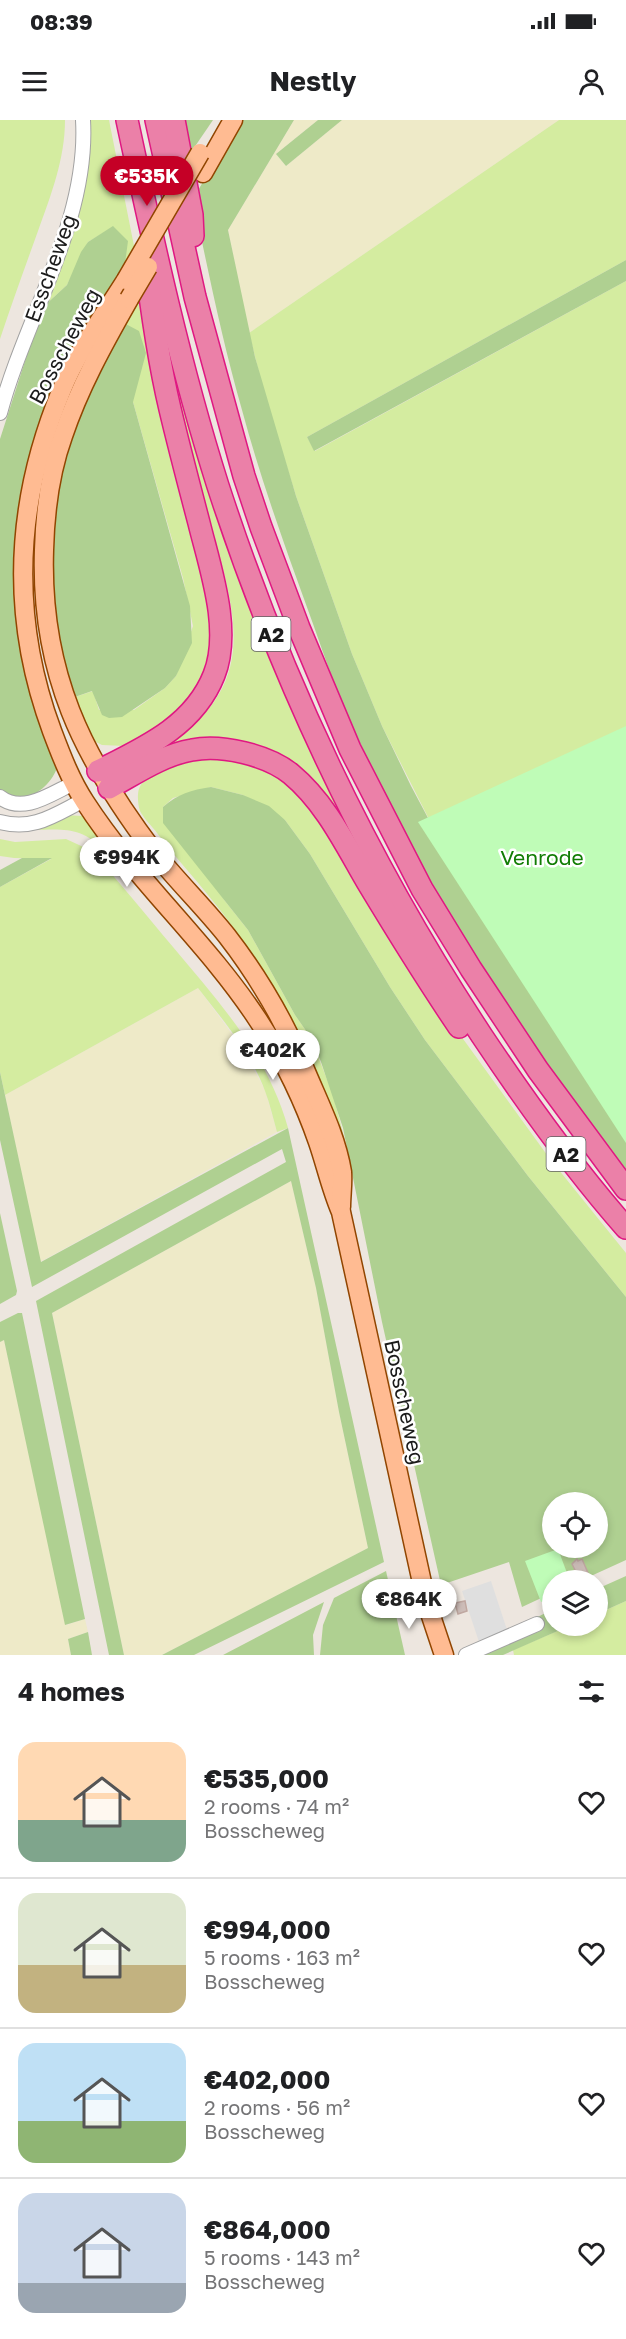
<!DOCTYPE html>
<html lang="en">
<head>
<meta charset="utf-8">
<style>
	:root { --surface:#fff; --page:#f6f6f6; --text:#202124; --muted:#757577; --line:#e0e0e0; --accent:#c50026 }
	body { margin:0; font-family:"Golos Text",sans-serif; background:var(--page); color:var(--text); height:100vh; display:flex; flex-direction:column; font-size:22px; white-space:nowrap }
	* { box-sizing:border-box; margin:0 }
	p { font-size:20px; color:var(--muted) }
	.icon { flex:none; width:33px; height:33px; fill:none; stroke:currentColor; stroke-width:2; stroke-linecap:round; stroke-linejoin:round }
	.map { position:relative; height:1535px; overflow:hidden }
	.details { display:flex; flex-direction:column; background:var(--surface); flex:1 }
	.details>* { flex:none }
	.tools { position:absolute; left:542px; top:1372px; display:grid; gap:12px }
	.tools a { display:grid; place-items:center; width:66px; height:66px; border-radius:50%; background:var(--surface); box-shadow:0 3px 9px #0003; font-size:30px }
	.price { position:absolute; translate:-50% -51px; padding:0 14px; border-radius:21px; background:#fff; color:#222; font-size:20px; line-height:39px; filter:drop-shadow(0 2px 3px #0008) }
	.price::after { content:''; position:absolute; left:50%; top:36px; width:18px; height:14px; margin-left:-9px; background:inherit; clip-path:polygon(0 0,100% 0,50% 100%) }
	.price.active { background:var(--accent); color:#fff }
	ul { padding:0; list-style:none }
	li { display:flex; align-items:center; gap:18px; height:150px; padding:0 18px }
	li+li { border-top:2px solid var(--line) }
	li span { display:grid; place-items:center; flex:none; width:168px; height:120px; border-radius:18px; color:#555 }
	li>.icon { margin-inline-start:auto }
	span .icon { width:72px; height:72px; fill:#fffc; stroke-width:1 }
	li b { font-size:26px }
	h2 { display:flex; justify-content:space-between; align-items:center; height:72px; padding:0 18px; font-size:26px }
	.status { display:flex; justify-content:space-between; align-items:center; height:42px; padding:0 30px; background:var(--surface); direction:ltr }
	.status svg { height:16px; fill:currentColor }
	header { display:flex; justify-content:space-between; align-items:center; height:78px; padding:0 18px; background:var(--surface); font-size:27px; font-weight:700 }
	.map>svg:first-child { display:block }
	.farmland { fill:#eeeac8 }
	.grass { fill:#d4eca0 }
	.forest { fill:#afd091; fill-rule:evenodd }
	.park { fill:#bffcb7 }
	.parking { fill:#dfdfdf }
	.building { fill:#cdbdb8; stroke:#c0a8a1; stroke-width:1.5 }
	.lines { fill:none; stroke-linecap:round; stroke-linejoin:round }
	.minor-casing { stroke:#a2a2a2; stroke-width:16 }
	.major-casing { stroke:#914500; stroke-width:21 }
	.highway-casing { stroke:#df1882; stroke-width:24 }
	.minor { stroke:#fff; stroke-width:14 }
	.major { stroke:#ffbb92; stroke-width:18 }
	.highway { stroke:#eb80a8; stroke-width:21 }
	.major-bridge-casing { stroke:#914500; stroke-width:21; stroke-linecap:butt }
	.major-bridge { stroke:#ffbb92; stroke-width:18 }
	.labels { text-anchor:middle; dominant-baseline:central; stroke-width:5; stroke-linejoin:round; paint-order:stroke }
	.shield { fill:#fff; stroke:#5f5f5f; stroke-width:1.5 }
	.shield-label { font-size:20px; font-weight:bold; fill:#1b1b1b }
	.street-label { font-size:21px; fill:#1b1b1b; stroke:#fff }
	.park-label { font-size:21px; fill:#117d04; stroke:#fff }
</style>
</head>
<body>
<div class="status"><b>08:39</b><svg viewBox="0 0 49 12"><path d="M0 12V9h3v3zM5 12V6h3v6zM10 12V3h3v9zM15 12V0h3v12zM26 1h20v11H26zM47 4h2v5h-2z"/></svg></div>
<header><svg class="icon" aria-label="menu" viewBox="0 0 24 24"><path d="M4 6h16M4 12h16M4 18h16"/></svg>Nestly<svg class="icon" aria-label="person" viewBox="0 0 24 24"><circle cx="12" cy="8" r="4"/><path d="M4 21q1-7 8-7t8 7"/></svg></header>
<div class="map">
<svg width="626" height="1535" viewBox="0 0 626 1535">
	<rect width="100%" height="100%" fill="#ede6df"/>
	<g class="farmland">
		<polygon points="294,0 318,0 276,34 286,46 342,0 559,0 249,213 228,110"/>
		<polygon points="198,868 235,918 257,955 265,970 277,1012 40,1142 5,975"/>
		<polygon points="291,1061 316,1168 339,1292 368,1428 162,1535 124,1535 52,1193"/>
		<polygon points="4,1219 66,1505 85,1499 88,1512 68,1519 71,1535 0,1535 0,1222"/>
	</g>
	<g class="grass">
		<path d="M 0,0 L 65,0 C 65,39 51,75 38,111 C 25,147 12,183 0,219 Z"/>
		<polygon points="88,0 109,0 135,131 124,151 113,107 88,122 67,165 42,188"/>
		<polygon points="559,0 626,0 626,140 307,317 315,331 626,161 626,621 435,711 382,606 352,534 296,376 265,276 249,213"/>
		<polygon points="142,166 216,477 212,547 179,592 147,615 125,626 102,625 90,619 72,578 93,571 99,590 134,590 165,568 176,556 193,506 183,458 133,282 122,202"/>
		<path d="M 168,225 L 368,747 L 289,645 L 165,633 L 163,626 C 268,564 232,484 206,389 C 191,335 176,280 168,225 Z"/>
		<path d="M 216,636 L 270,650 L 305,676 L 453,905 L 550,1039 L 626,1133 L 626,1177 L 528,1056 L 425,920 L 390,867 L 310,734 L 285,700 L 243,675 L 211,667 L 173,678 L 163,687 L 225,781 L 248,810 L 295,895 L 311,918 L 333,975 L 348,1032 C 310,945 273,853 212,780 C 194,757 174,736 157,713 C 152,706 144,699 140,691 C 138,686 137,674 139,669 C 148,644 194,640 216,636 Z"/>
		<path d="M 66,695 L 82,696 L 99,716 L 105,731 C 81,707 66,709 33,710 Z"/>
		<path d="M 0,719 L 15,722 L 66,719 L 90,730 C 119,761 146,795 173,827 C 220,883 268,936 288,1008 L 277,1012 C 273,998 270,984 265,971 C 251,933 223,900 198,868 L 5,975 L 0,952 L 0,767 L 51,739 L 14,738 L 0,736 Z"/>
		<polygon points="626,1481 626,1535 514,1535 513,1530 569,1506 597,1506 597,1494"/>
	</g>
	<g class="forest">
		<polygon points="186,0 213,0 185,41"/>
		<path d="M 239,0 L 294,0 L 228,110 L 255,237 L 296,376 L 352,534 L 382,606 L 411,666 L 444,728 L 626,865 L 626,1051 C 517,914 418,756 348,596 C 332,561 321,525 308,490 C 284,424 260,357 242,290 C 222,220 208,150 193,79 Z"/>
		<polygon points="318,0 342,0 286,46 276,34"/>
		<path d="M 113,106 L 128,121 L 124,151 L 70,244 L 17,439 L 57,648 C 50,666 38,672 23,681 L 0,674 L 0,319 L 42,188 L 67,165 L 81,132 L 88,122 Z"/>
		<polygon points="626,140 626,161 314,331 307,317"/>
		<polygon points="122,202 139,211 146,233 133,282 190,486 192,523 176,556 165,568 122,597 109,598 102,595 92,571 72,578 60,539 48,428 63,328"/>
		<path d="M 211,667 L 243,675 L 269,686 L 285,700 L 310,734 L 390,867 L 425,920 L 528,1056 L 626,1177 L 626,1440 L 580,1461 L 552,1461 L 552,1473 L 522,1487 L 509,1442 L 441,1465 L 382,1202 L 343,1008 L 321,942 L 311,918 L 295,895 L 248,810 L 163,703 L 163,687 C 178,674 191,670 211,667 ZM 552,1383 L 597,1383 L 597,1428 L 552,1428 Z"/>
		<polygon points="22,738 52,738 0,767 0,750"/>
		<polygon points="0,952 41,1142 288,1008 384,1442 194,1535 162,1535 368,1428 339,1292 316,1168 291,1061 52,1193 124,1535 109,1535 36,1181 286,1042 282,1029 32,1167 0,1020"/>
		<polygon points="0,1093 17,1171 16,1175 0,1184"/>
		<polygon points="18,1193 22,1193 85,1499 65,1505 4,1220 0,1222 0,1202"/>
		<polygon points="386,1451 405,1535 320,1535 323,1505 334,1478"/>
		<polygon points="626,1456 626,1481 597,1494 597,1469"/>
		<polygon points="324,1482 313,1515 314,1535 223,1535"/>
		<polygon points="552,1490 552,1506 569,1506 503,1535 471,1535 470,1529"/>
		<polygon points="88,1512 92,1535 71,1535 68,1519"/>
	</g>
	<g class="park">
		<polygon points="626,606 626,1023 418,702"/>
		<polygon points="558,1429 570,1461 552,1461 552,1478 541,1482 525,1441"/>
	</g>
	<polygon class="parking" points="491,1461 509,1516 480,1525 462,1471"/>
	<g class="building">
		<polygon points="577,1439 578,1441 582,1439 588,1453 579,1458 572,1444"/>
		<polygon points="465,1481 467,1491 458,1494 455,1483"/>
	</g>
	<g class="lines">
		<defs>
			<g id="minor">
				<path d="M 0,293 C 25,198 89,101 83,0"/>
				<path d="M 0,677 C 23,695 52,673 74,663"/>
				<path d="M 0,702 C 34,711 54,695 84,680"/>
				<polyline points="466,1535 537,1504"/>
			</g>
			<g id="major">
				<polyline points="203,53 233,0"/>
				<path d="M 126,160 C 104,195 78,230 62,269 C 15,382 9,495 52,611 C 61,635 71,661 85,682 C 136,761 207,822 258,900 C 283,938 303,979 318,1022 C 326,1045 331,1069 341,1092 L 426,1481 L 444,1535"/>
				<path d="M 129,179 C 104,223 79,268 63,316 C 50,352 45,392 44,430 C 40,552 82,637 154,732 C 177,761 204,787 227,816 C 258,856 284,901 304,947 C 318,981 336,1015 342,1052 C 343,1063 341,1076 341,1087"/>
			</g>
			<g id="highway">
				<path d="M 127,0 C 153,122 180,246 218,366 C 281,560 369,745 482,916 C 526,982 573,1048 626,1108"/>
				<polyline points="156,0 195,177 244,356 261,407 299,508 350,629 422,769 471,849 538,950 626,1069"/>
				<polyline points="174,0 192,95 193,116"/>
				<path d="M 98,651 C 144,628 194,606 214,555 C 232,510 210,448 199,403 C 189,365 179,327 170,289 C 158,238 151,188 145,136"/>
				<path d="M 109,668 C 135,654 162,635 192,630 C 221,624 268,635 291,654 C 326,683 346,726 369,765 C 398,813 427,860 459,907"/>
			</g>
		</defs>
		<use href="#minor" class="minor-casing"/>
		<use href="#major" class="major-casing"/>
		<use href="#highway" class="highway-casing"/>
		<use href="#minor" class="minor"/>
		<use href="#major" class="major"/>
		<use href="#highway" class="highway"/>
		<defs>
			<g id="major-bridge">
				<polyline points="126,160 200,33"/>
				<polyline points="129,179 148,147"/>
			</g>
		</defs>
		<use href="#major-bridge" class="major-bridge-casing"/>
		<use href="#major-bridge" class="major-bridge"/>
	</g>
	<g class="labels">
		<g class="shield">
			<rect x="251.5" y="497" width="39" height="34" rx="4.5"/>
			<rect x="546.5" y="1017" width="39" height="34" rx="4.5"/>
		</g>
		<g class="shield-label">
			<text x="271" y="514">A2</text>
			<text x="566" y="1034">A2</text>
		</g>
		<g class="street-label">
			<text transform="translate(50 148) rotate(-70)">Esscheweg</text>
			<text transform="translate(64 226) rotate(-62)">Bosscheweg</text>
			<text transform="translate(405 1282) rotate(78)">Bosscheweg</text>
		</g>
		<g class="park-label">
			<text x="542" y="737">Venrode</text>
		</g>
	</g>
</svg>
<div class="tools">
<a><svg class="icon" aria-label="locate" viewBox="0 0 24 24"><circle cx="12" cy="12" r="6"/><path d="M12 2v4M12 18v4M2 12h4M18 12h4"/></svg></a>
<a><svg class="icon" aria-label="layers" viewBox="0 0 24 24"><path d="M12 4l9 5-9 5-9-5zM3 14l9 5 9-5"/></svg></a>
</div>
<b class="price active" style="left:147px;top:87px">€535K</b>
<b class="price" style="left:127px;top:768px">€994K</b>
<b class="price" style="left:273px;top:961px">€402K</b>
<b class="price" style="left:409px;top:1510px">€864K</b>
</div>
<section class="details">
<h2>4 homes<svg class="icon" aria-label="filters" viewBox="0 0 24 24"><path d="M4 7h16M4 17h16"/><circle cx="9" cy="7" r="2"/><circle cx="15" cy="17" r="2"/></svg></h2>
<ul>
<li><span style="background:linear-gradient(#ffd9b3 65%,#7fa58c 0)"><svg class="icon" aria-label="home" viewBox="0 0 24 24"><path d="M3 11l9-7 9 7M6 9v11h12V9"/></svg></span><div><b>€535,000</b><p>2 rooms · 74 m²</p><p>Bosscheweg</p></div><svg class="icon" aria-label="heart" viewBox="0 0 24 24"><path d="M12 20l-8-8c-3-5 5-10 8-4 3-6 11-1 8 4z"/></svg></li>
<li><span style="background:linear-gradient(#dfe7d0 60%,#c2b280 0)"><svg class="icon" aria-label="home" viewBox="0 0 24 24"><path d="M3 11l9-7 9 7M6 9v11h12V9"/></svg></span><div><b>€994,000</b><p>5 rooms · 163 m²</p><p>Bosscheweg</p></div><svg class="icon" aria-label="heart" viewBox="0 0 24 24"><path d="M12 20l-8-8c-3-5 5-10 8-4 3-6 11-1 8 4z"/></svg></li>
<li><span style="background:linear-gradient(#bfe0f5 65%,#8fb573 0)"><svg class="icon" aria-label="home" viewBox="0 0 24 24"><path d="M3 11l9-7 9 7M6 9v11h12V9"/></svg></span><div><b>€402,000</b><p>2 rooms · 56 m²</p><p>Bosscheweg</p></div><svg class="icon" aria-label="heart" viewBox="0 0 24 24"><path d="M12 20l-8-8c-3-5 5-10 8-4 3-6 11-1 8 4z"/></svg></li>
<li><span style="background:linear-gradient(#c9d6e8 75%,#9aa5b1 0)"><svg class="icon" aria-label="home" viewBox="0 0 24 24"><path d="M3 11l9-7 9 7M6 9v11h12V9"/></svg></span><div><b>€864,000</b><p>5 rooms · 143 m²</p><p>Bosscheweg</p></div><svg class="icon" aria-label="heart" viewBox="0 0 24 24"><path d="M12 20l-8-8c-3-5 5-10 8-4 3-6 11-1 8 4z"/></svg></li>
</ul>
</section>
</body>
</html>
